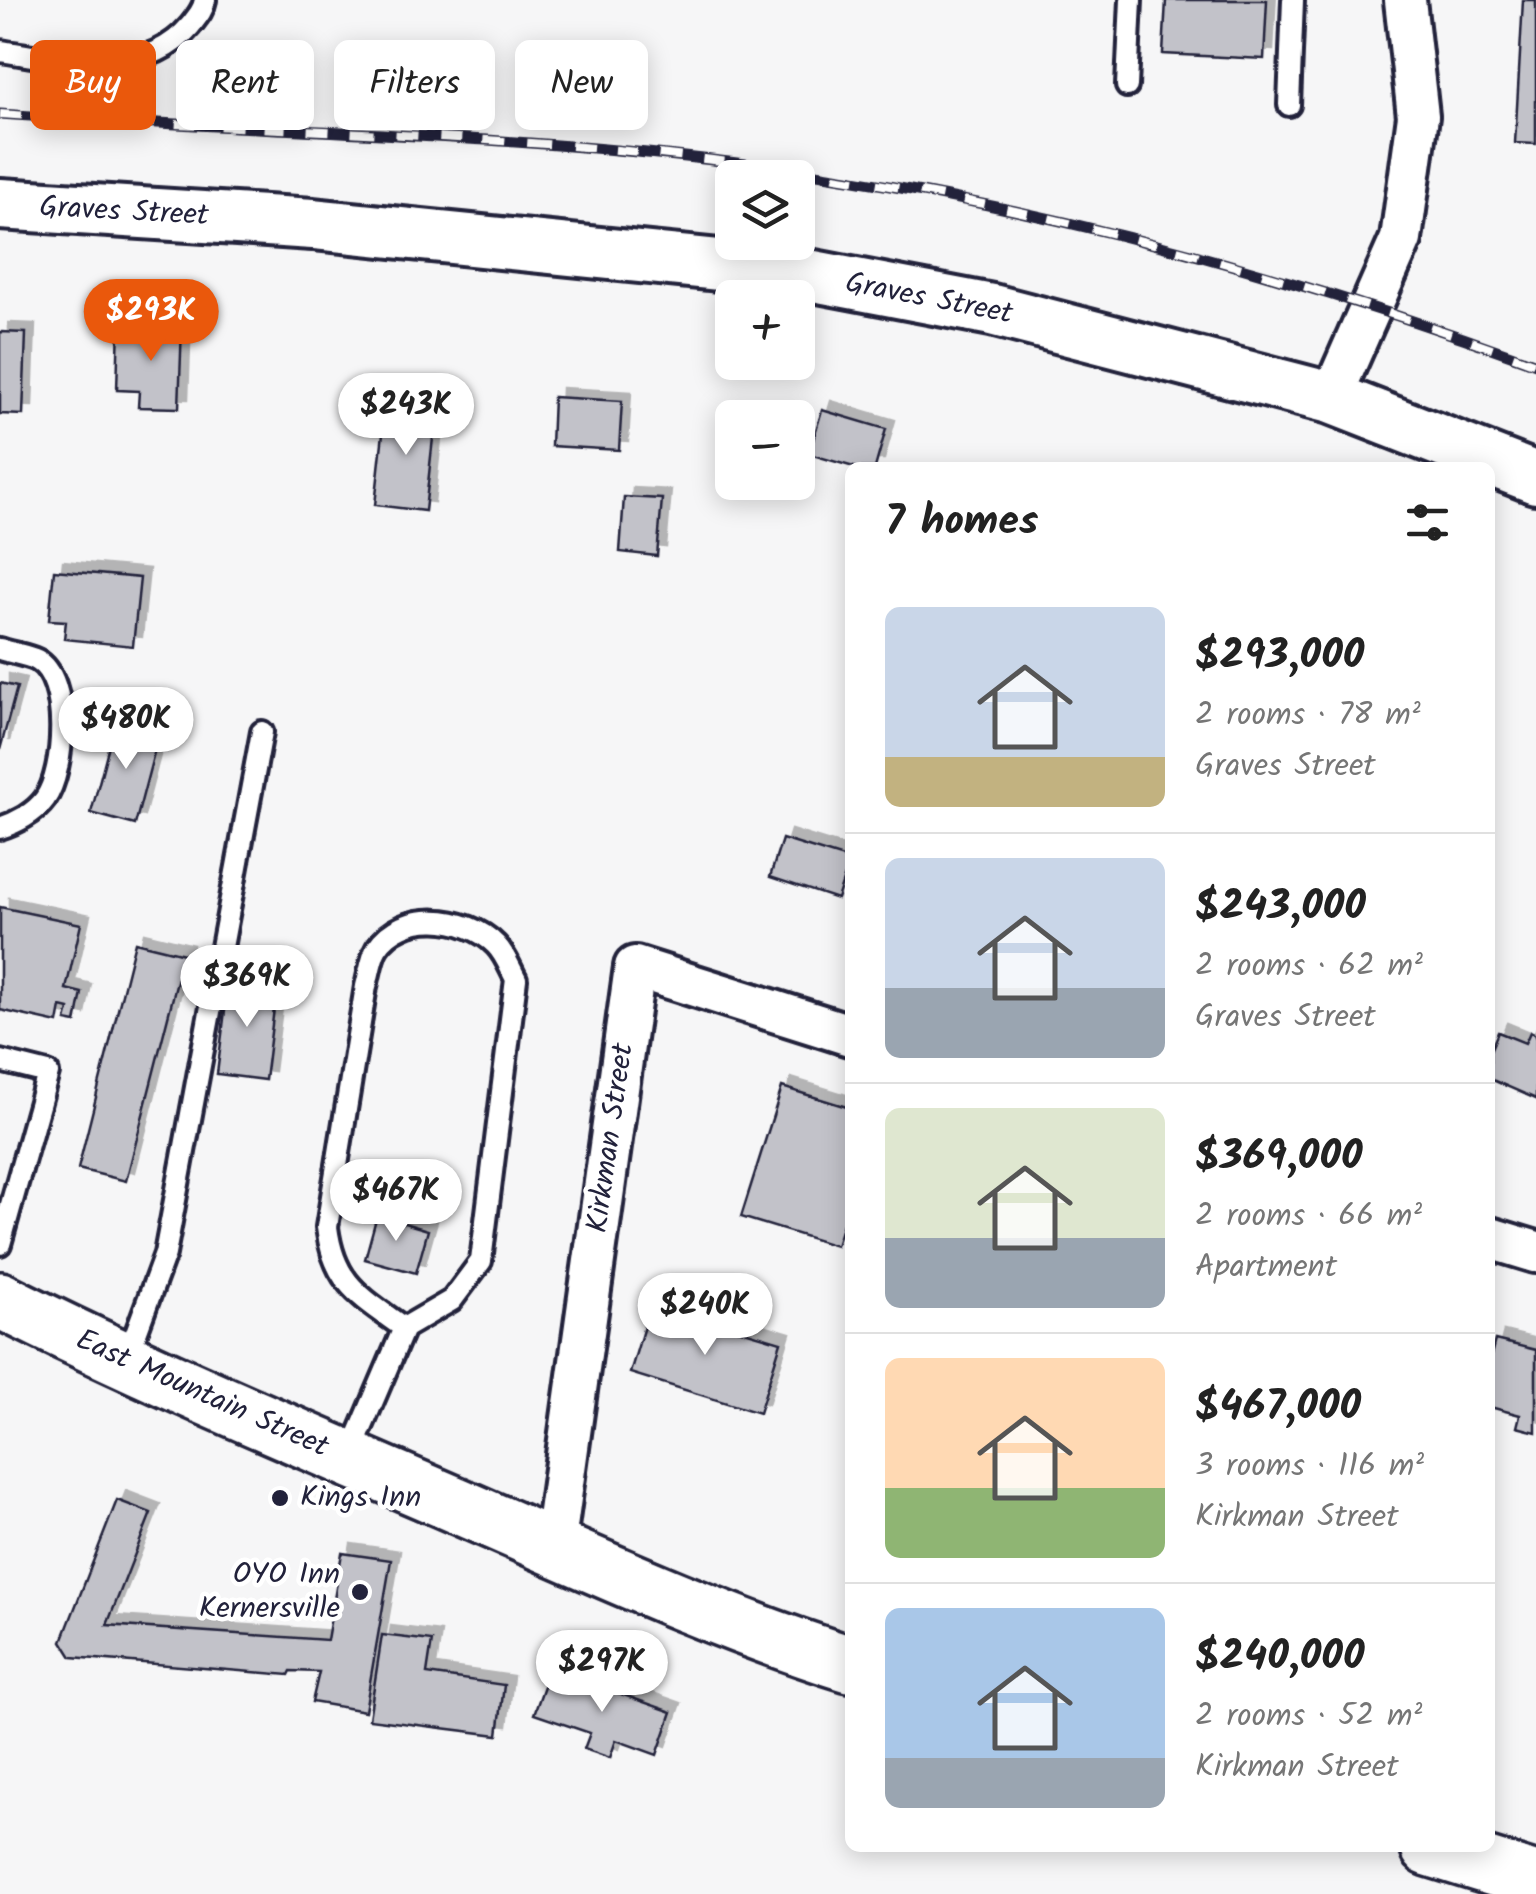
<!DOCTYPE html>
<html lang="en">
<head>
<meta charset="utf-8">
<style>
	:root { --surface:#fff; --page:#f6f6f6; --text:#222; --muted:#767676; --line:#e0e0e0; --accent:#ea580c }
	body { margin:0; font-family:Kalam,sans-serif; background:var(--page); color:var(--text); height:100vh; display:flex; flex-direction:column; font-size:38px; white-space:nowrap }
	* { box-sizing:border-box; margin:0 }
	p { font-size:32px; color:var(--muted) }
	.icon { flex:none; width:55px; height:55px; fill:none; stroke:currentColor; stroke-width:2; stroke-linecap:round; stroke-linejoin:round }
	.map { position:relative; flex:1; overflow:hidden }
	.panel { position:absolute; left:845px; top:462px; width:650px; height:1390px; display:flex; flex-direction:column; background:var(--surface); border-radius:15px; box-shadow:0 5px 25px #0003 }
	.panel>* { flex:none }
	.hud { position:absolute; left:30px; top:40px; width:665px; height:90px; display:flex; gap:20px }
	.controls { position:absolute; left:715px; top:160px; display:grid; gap:20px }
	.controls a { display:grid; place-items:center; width:100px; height:100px; border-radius:15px; background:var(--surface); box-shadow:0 5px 25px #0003; font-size:50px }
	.price { position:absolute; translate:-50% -85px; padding:0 22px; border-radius:35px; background:#fff; color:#222; font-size:32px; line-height:65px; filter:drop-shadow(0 2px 5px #0008) }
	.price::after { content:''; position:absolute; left:50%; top:60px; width:30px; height:22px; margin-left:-15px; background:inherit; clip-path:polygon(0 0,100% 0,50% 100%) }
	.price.selected { background:var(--accent); color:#fff }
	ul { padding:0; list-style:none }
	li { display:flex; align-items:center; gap:30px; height:250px; padding:0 40px }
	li+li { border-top:2px solid var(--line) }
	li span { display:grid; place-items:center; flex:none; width:280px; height:200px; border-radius:15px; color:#555 }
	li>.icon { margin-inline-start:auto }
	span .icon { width:120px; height:120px; fill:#fffc; stroke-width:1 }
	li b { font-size:42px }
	h2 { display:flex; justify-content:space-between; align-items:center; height:120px; padding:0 40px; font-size:42px }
	.tag { padding:0 35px; border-radius:15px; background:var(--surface); box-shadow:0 5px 25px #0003; font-size:35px; line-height:90px }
	.tag.selected { background:var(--accent); color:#fff }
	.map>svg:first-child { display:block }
	.building { fill:#c2c2c9; stroke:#22223b; stroke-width:2.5; filter:url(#shadow) }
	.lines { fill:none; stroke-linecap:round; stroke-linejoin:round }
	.service-casing { stroke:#22223b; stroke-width:28 }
	.minor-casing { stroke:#22223b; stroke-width:48 }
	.tertiary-casing { stroke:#22223b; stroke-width:58 }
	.primary-casing { stroke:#22223b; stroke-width:62 }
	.service { stroke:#fff; stroke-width:20 }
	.minor { stroke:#fff; stroke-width:40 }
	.tertiary { stroke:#fff; stroke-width:50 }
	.primary { stroke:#fff; stroke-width:55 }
	.rail-casing { stroke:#22223b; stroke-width:11 }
	.rail { stroke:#fff; stroke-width:8; stroke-dasharray:22; stroke-linecap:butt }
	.poi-dot { fill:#22223b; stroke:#fff; stroke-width:4 }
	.labels { text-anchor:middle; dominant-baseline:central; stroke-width:9; stroke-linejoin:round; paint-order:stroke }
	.street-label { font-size:30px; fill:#22223b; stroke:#fff }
	.poi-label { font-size:30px; fill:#22223b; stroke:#fff; text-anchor:start }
</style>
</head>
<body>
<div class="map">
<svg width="1536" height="1894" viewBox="0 0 1536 1894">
	<defs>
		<filter id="shadow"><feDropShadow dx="9" dy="-9" stdDeviation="0" flood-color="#0004"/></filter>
	</defs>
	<rect width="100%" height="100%" fill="#f6f6f7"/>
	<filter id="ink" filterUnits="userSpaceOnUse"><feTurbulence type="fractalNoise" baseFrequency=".01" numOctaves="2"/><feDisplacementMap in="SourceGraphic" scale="20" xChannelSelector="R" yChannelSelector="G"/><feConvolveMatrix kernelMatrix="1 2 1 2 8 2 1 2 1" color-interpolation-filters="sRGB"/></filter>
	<g filter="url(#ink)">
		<g class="building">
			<polygon points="1166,0 1267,0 1264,59 1163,54"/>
			<polygon points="1523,0 1536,0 1536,144 1515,143"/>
			<polygon points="119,324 182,326 179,408 138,407 139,391 117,390"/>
			<polygon points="0,332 26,333 23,415 0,414"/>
			<polygon points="553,397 622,401 619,450 551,446"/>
			<polygon points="386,406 436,411 425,511 375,505"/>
			<polygon points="822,410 886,429 875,468 857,468 809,454"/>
			<polygon points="624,497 662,499 657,556 620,552"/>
			<polygon points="54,570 140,578 133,646 64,639 66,621 49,620"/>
			<polygon points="0,683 17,687 0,750"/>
			<polygon points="116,719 160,730 135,825 91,813"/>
			<polygon points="782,839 850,860 837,899 770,877"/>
			<polygon points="0,907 81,924 66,989 82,993 76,1023 66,1021 69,1009 61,1007 58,1023 0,1010"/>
			<polygon points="135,942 184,954 126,1181 78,1169"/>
			<polygon points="229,979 277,985 265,1080 217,1074"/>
			<polygon points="1498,1032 1525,1043 1530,1032 1536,1035 1536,1099 1490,1079 1490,1051"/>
			<polygon points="782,1087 850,1108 850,1201 836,1246 741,1217"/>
			<polygon points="377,1215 428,1230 416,1273 365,1259"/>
			<polygon points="651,1303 781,1342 759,1413 630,1373"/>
			<polygon points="1495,1340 1536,1350 1536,1432 1517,1427 1520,1415 1490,1407 1490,1359"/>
			<polygon points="117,1500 151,1513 107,1625 327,1640 342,1553 391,1560 365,1711 312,1702 319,1672 291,1671 289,1675 72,1657 62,1641"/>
			<polygon points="382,1635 432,1641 427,1674 504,1685 498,1735 369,1719"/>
			<polygon points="550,1669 672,1712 657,1755 616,1740 610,1758 584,1749 590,1733 534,1714"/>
		</g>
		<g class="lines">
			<defs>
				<g id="service">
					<path d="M 0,51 C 63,60 144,81 190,26 C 197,17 203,11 205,0"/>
					<polyline points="1127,86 1131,0"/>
					<polyline points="1289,105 1293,0"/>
					<path d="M 0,649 C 12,653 27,655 37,660 C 71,679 65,771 45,799 C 35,813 16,823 0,828"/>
					<polyline points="0,1061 48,1073 0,1244"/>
					<polyline points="126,1360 165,1254 262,732"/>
					<path d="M 349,1457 L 404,1328 L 452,1300 L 481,1261 L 516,979 C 510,968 505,954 496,945 C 467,915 402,909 377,948 C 371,958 369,976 366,986 L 327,1227 C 334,1284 360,1296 404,1328"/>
				</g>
				<g id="minor">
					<polyline points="1331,398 1401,239 1418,116 1405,0"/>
					<polyline points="1490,1238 1536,1252"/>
					<polyline points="554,1548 635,967 850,1035"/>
				</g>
				<polyline id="tertiary" points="0,204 313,224 798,273 992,310 1331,398 1536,478"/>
				<g id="primary">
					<path d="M 0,1300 C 149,1375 303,1439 456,1505 C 586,1561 716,1622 850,1664"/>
					<polyline points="1429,1848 1536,1881"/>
				</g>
			</defs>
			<use href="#service" class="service-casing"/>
			<use href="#minor" class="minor-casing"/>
			<use href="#tertiary" class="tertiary-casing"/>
			<use href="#primary" class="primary-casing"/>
			<use href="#service" class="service"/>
			<use href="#minor" class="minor"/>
			<use href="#tertiary" class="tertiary"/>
			<use href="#primary" class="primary"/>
			<defs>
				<path id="rail" d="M 0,114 C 245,131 493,132 737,163 C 1010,197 1278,270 1536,364"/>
			</defs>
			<use href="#rail" class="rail-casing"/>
			<use href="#rail" class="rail"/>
		</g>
	</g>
	<g class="poi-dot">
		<circle cx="280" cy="1498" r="10"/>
		<circle cx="360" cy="1592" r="10"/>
	</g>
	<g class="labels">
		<g class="street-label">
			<text transform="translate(124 212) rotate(3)">Graves Street</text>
			<text transform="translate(929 299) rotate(11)">Graves Street</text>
			<text transform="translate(611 1138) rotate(-82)">Kirkman Street</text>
			<text transform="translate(202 1394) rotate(24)">East Mountain Street</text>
		</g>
		<g class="poi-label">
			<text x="300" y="1498">Kings Inn</text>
			<text x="340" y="1575" text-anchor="end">OYO Inn<tspan x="340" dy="34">Kernersville</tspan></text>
		</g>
	</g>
</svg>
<div class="controls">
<a><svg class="icon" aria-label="layers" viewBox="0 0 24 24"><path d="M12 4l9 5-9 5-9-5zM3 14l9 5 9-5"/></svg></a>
<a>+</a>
<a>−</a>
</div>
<b class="price selected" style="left:151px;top:364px">$293K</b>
<b class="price" style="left:406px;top:458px">$243K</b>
<b class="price" style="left:126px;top:772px">$480K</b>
<b class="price" style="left:247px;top:1030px">$369K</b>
<b class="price" style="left:396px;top:1244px">$467K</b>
<b class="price" style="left:705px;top:1358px">$240K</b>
<b class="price" style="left:602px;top:1715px">$297K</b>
<div class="hud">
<a class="tag selected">Buy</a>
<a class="tag">Rent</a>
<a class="tag">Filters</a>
<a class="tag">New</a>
</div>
<section class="panel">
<h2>7 homes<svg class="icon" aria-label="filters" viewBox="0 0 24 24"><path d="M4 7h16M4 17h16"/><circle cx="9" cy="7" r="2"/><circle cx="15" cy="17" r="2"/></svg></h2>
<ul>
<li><span style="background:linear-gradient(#c9d6e8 75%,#c2b280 0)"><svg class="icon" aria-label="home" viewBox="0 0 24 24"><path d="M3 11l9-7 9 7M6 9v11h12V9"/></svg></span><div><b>$293,000</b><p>2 rooms · 78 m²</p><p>Graves Street</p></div></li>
<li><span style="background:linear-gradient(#c9d6e8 65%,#9aa5b1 0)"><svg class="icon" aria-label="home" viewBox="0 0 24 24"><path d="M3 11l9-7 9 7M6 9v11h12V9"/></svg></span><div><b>$243,000</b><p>2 rooms · 62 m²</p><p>Graves Street</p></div></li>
<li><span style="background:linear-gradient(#dfe7d0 65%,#9aa5b1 0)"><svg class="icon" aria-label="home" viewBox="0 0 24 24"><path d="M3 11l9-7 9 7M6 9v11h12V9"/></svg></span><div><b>$369,000</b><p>2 rooms · 66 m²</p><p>Apartment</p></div></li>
<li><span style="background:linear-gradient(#ffd9b3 65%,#8fb573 0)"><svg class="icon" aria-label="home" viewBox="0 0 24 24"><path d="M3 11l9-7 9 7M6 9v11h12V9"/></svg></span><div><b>$467,000</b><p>3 rooms · 116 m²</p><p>Kirkman Street</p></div></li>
<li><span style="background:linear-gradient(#a9c7e8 75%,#9aa5b1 0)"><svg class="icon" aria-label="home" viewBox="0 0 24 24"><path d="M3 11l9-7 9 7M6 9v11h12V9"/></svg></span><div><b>$240,000</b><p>2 rooms · 52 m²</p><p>Kirkman Street</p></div></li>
</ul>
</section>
</div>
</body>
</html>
